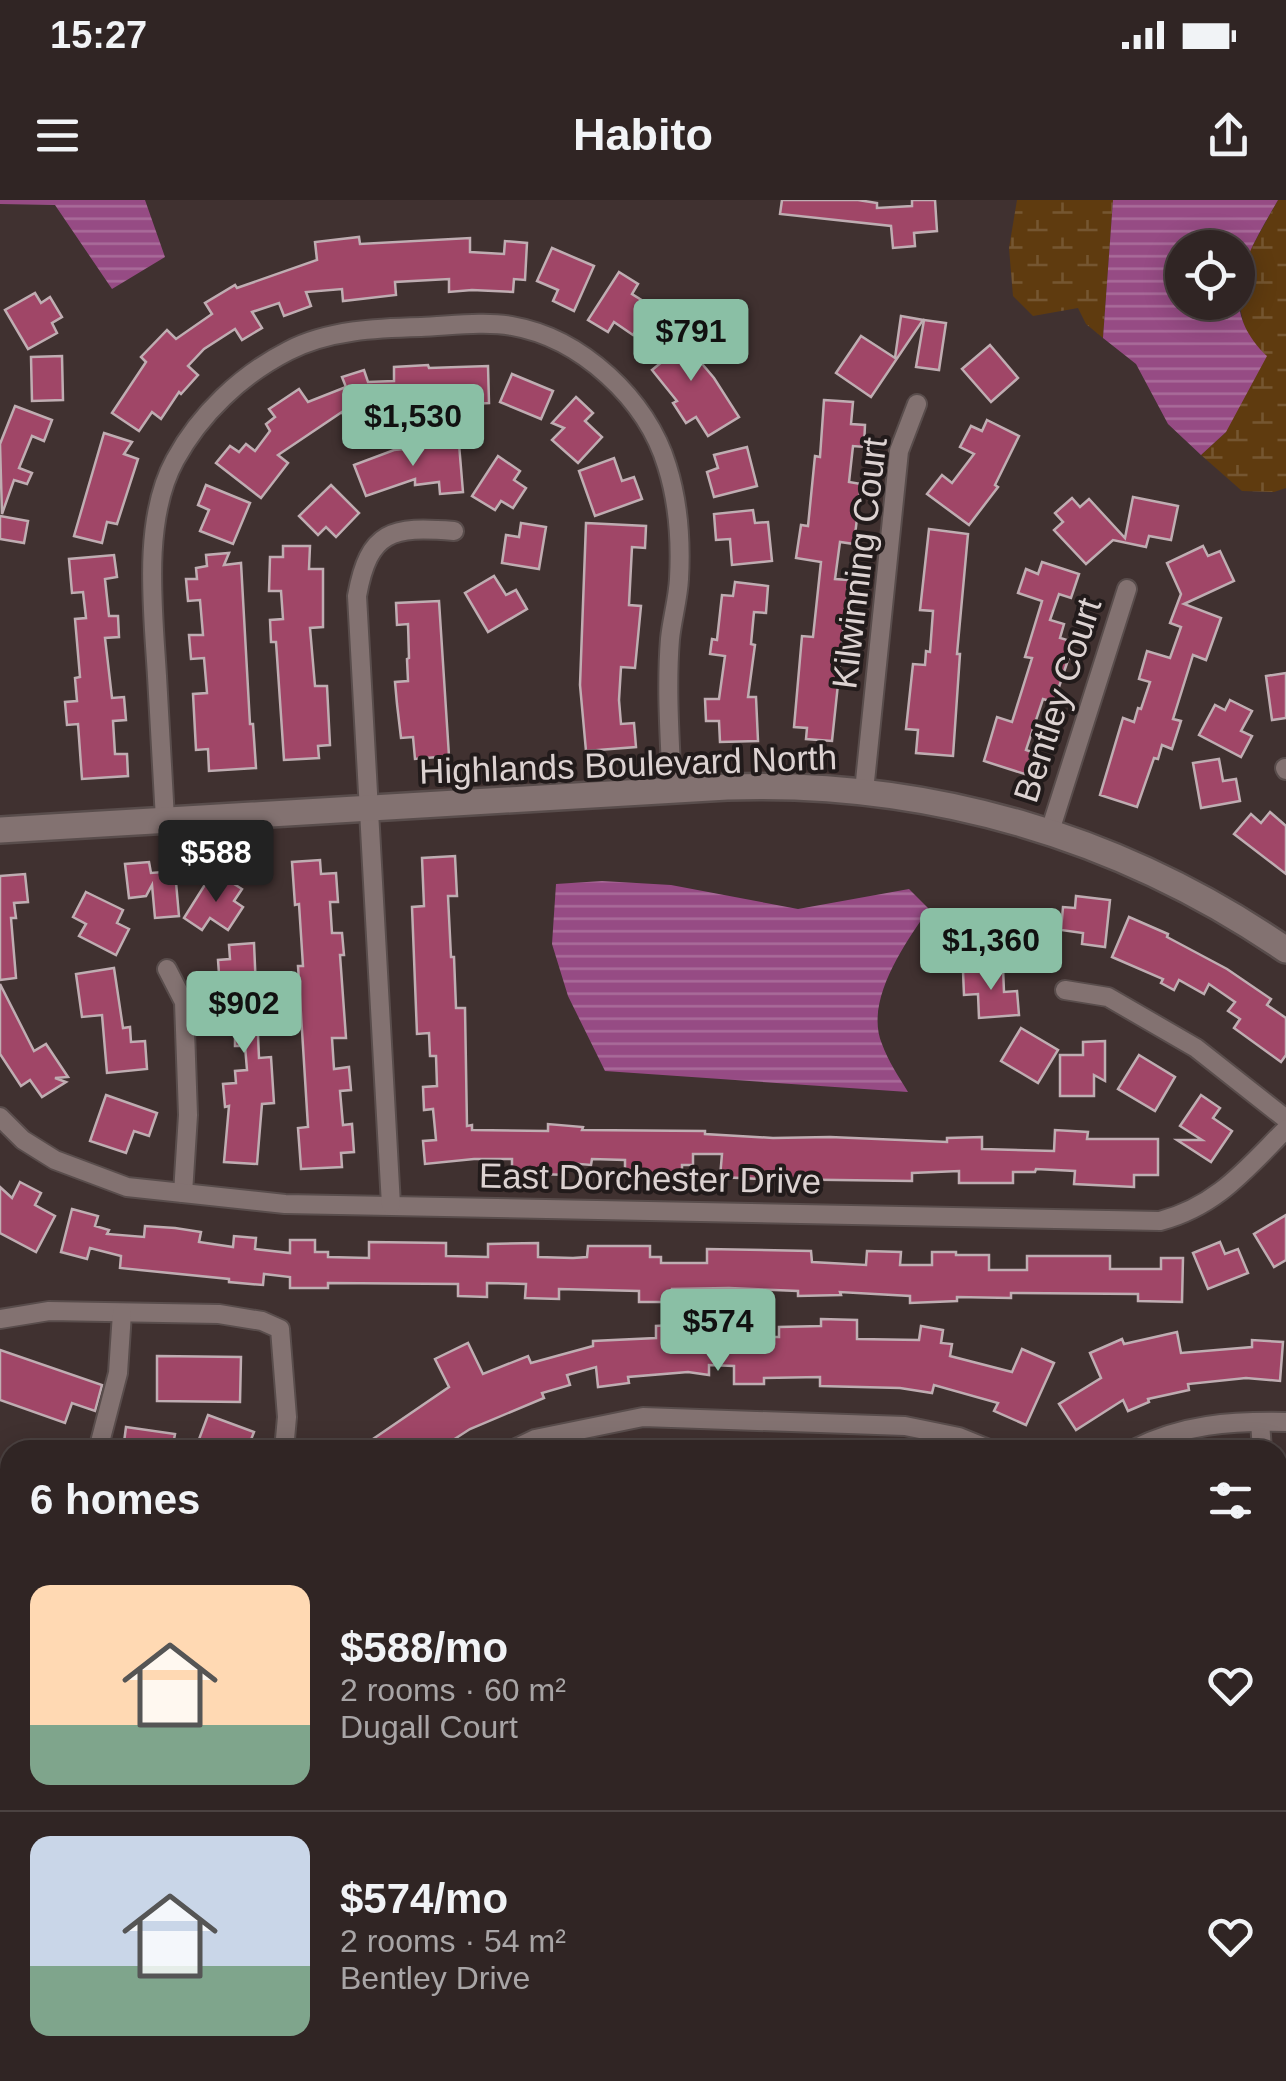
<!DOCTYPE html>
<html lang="en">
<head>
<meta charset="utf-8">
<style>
	:root { --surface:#302524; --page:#3c3131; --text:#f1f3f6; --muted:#a8a5a6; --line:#4b4241; --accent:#8abfa5 }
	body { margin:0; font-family:Arial,sans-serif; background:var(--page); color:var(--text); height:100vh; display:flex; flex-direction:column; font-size:38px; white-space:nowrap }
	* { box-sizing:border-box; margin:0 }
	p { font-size:32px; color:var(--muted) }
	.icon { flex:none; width:55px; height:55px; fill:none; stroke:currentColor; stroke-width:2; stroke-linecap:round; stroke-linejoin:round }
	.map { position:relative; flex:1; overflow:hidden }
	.sheet { position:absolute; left:0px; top:1240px; width:1288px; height:642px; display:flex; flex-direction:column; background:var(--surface); border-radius:30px 30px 0 0; box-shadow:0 5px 25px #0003,0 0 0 2px var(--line) }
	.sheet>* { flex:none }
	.tools { position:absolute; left:1165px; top:30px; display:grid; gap:20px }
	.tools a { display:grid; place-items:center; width:90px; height:90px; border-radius:50%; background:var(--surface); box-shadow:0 5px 25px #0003,0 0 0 2px var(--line); font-size:50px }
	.price { position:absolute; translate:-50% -85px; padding:0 22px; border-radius:10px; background:var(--accent); color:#111; font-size:32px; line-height:65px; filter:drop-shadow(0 2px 5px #0008) }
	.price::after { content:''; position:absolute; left:50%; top:60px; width:30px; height:22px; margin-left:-15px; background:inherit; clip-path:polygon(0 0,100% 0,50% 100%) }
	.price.current { background:#222; color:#fff }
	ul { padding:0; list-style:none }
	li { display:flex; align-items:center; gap:30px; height:250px; padding:0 30px }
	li+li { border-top:2px solid var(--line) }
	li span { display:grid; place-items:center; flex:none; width:280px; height:200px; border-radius:20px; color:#555 }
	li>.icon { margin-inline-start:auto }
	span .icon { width:120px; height:120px; fill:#fffc; stroke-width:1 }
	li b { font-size:42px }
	h2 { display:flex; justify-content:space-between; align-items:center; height:120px; padding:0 30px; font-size:42px }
	.status { display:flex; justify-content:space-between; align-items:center; height:70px; padding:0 50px; background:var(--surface); direction:ltr }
	.status svg { height:28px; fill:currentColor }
	header { display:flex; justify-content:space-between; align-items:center; height:130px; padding:0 30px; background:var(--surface); font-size:45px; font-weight:800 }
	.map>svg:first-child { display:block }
	.wetland { fill:url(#wetland-marsh) }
	.water { fill:url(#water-rules); fill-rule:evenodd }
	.building { fill:#a04667; stroke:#bfadb2; stroke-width:2.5 }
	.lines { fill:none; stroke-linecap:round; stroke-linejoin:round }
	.street-casing { stroke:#594d4c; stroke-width:22 }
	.secondary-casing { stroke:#594d4c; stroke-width:30 }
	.street { stroke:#837271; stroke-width:18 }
	.secondary { stroke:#837271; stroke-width:25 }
	.labels { text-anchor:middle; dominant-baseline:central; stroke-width:8; stroke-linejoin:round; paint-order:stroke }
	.street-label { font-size:35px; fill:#dcd2d1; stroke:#221b1b }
</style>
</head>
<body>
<div class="status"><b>15:27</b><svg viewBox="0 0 49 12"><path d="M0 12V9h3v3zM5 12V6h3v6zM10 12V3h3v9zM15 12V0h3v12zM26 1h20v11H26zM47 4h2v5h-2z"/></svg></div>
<header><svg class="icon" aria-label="menu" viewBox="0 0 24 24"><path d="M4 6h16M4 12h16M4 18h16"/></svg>Habito<svg class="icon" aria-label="share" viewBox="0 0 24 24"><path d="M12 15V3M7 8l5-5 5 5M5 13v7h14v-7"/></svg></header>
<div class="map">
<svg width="1286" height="1881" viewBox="0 0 1286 1881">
	<defs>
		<pattern id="wetland-marsh" width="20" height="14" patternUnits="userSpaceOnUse" patternTransform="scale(2.5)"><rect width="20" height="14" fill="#5f3b0f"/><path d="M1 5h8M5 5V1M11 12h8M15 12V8" fill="none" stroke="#755631"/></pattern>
		<pattern id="water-rules" width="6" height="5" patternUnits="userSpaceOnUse" patternTransform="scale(2.5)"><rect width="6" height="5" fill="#964b84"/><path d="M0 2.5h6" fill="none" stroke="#a96c9a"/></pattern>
	</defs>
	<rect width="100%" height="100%" fill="#403130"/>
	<g class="wetland">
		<polygon points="1017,0 1113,0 1103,138 1086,124 1078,108 1033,116 1013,96 1009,48"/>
		<polygon points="1278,0 1286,0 1286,288 1274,292 1242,291 1201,255 1226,232 1246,136 1238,97 1242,65"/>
	</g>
	<g class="water">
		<polygon points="0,0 145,0 165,57 112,89 55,5 0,4"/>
		<path d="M 1113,0 L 1278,0 C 1247,54 1213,104 1267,156 L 1226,232 L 1201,255 L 1168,224 L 1136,164 L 1103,138 ZM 1182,48 L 1238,48 L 1238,102 L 1182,102 Z"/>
		<path d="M 602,681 L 671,685 L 798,709 L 909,689 L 929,709 C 905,743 864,801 882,844 C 888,861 899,877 908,892 L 605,871 L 568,796 L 552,744 L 556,684 Z"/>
		<polygon points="0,1385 10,1392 10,1548 0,1544"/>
	</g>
	<g class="building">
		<polygon points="782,0 858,0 877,3 877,8 912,6 912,0 935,0 937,31 914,33 915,46 893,48 891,26 780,14"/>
		<polygon points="359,37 360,44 470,38 470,52 504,54 505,41 527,43 525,80 514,79 513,92 472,90 449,92 449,79 395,82 396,95 343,101 342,89 306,92 311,106 284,116 279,103 252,112 262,128 242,140 235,129 204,149 188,166 198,175 181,194 179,192 161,219 152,212 139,231 112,213 146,162 141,157 167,130 176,139 212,114 205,103 235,85 237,88 317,60 315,42"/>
		<polygon points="552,48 594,66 574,111 553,101 558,90 537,81"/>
		<polygon points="619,72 638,84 632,94 651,106 633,135 614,122 608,132 588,120"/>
		<polygon points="35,93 41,103 50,97 62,117 52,123 57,133 28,149 5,110"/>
		<polygon points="901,116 923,120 871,197 836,173 861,136 895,158"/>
		<polygon points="924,120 946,123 939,170 916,167"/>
		<polygon points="671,127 714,178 739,217 708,236 696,217 686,223 673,203 677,201 652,170 663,161 649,144"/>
		<polygon points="990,145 1018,178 991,202 962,169"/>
		<polygon points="62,156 63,200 32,201 31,157"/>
		<polygon points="428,165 429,168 488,166 489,203 386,209 346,222 342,212 278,255 288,263 261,298 216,263 230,246 239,252 246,244 255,251 270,231 266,224 275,217 269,209 299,189 308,202 346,187 342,177 364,170 368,182 394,181 394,167"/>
		<polygon points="512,174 553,191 541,219 500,202"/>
		<polygon points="576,197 593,213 585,221 602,237 578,263 552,240 564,228 552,223"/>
		<polygon points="824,200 853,202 851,224 865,225 864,247 853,246 849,282 861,284 854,344 840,342 835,379 849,380 832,541 806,539 807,528 794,527 802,436 813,437 821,362 796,358 801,325 808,326 815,256 820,257"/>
		<polygon points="15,206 52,220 44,241 32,236 19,268 32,273 27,284 14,280 2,314 0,244"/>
		<polygon points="987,220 1019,236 995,285 998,287 969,325 927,294 942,275 952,283 974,254 960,247 971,226 982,231"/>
		<polygon points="104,233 132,242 124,254 138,259 117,324 107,322 102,343 74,336"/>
		<polygon points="459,244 463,292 440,294 439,282 415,285 415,279 366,296 354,265 394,250"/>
		<polygon points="747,247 757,286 714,297 707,272 718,268 714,255"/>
		<polygon points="498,256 520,271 514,280 526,288 513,308 501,301 495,310 472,296"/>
		<polygon points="614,258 622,281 634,277 642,299 595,316 579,271"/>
		<polygon points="206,285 250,303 233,344 200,331 209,310 198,305"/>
		<polygon points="331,285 359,313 336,337 326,327 318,335 299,316"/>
		<polygon points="1133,297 1178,306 1171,340 1149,336 1146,347 1113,340 1086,364 1054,330 1063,322 1055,313 1072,298 1080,307 1089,299 1125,338"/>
		<polygon points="753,310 755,323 768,322 772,361 732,365 730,339 716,340 714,314"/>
		<polygon points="0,316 28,321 24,343 0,339"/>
		<polygon points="521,323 546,327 539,369 502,363 506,335 519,337"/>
		<polygon points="586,323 646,326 645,348 632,347 629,405 641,406 635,468 621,467 619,500 621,524 634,523 636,547 586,551 580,485"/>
		<polygon points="929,329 968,334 957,454 960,454 953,556 916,553 918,530 906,529 913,464 925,465 926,451 930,452 933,411 920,410"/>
		<polygon points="283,346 310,346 309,369 323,369 323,427 310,428 315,486 327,486 330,545 318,546 319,558 284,560 276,442 271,442 270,420 283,419 281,391 269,391 270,357 283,357"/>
		<polygon points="1203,346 1208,356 1220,351 1234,381 1184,404 1221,418 1206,460 1193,455 1173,519 1181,521 1172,549 1162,545 1158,559 1154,558 1137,607 1100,595 1123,518 1134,522 1138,508 1141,509 1150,482 1139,479 1147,451 1170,458 1181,427 1170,423 1181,394 1167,363"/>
		<polygon points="229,353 224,365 241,363 250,524 253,524 256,568 209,571 208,549 196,550 193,494 207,493 204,458 191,459 189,435 203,435 200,400 188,401 186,379 197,379 196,368 207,366 206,355"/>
		<polygon points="114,355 117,377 105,379 109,416 118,416 119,437 105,438 112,498 124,497 126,520 113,521 115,554 127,554 128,576 82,579 78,524 67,525 65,502 77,501 75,478 80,477 75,419 86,418 83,392 72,393 69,359"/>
		<polygon points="1042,362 1079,374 1071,398 1059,394 1050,420 1064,424 1060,438 1074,442 1054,502 1043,499 1026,550 1038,554 1031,576 984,561 997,517 1012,522 1032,458 1025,457 1042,401 1018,393 1026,369 1038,374"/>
		<polygon points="494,376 506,395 516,390 527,409 488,432 465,393"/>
		<polygon points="735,382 768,386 766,413 754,412 751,444 755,445 748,497 756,497 758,541 720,542 719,521 706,521 705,499 719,499 725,456 710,454 712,439 717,440 722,395 733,396"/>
		<polygon points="439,401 449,556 415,559 413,537 401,538 397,504 395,482 408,481 407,459 409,458 408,424 397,425 396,403"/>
		<polygon points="1286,473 1286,518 1272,520 1266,476"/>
		<polygon points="1230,500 1252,511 1241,531 1252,536 1241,557 1199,535 1215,505 1225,510"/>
		<polygon points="1219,559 1223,581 1236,579 1240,601 1201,608 1193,563"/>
		<polygon points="1270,612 1286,626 1286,674 1234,634 1251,614 1261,623"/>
		<polygon points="455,656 457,696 448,696 451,757 454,757 456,808 465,808 467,926 472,925 472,930 548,931 548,924 583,927 582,930 705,931 705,934 773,938 830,937 947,942 947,938 982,937 982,949 1054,951 1055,930 1088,932 1087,939 1158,939 1158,975 1134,975 1134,987 1074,984 1075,971 1036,969 1035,972 1013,972 1013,983 959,983 959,971 912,973 912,981 760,979 720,977 722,954 693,954 693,965 682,965 682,976 625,974 625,960 592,959 591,965 568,963 567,975 512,973 512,959 474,959 425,964 423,941 436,940 433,909 424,910 423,887 437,886 436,856 430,856 429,833 417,834 412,707 424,706 422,658"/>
		<polygon points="320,660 321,674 336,673 338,702 330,702 332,733 342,733 344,755 340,755 346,838 332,838 334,869 349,867 351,890 340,891 343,925 352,924 354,952 341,953 342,967 301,969 298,928 308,927 298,766 303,766 299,704 295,705 292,662"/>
		<polygon points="149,662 151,673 175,671 179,716 155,718 152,685 146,696 129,698 125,664"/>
		<polygon points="25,674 28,702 14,703 16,718 11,718 16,778 0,780 0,676"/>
		<polygon points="223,677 242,689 234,701 243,707 228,730 210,718 202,730 184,718 206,683 216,689"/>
		<polygon points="86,692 123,710 117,723 129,729 116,755 79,736 86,724 73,717"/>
		<polygon points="1076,696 1110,700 1105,747 1082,744 1083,733 1061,730 1063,707 1075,708"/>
		<polygon points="1129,717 1168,734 1167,737 1227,769 1271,799 1267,805 1286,818 1286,855 1281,862 1234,828 1240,819 1228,811 1235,802 1209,784 1204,794 1179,780 1174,790 1161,783 1163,779 1112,757"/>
		<polygon points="1009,719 1017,728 1025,721 1046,746 1029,760 1022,752 1005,765 984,740"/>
		<polygon points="254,743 259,858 271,857 274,903 262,904 257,964 224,962 229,906 225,907 223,884 236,883 235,871 247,870 245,846 235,846 235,831 223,832 218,760 230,759 229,745"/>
		<polygon points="114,768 123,828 130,827 131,842 145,841 147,869 107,873 102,815 82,817 76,774"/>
		<polygon points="1003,768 1004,792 1017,791 1019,815 979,818 978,794 964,795 963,771"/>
		<polygon points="0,784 34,851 46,844 68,877 55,878 66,882 42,897 30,880 21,886 0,854"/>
		<polygon points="1021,828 1058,850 1038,883 1001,861"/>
		<polygon points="1105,841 1105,881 1094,875 1094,896 1060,896 1060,855 1083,855 1083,842"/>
		<polygon points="1139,855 1175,877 1155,911 1118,889"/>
		<polygon points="106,895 157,913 149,936 134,931 126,953 90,941"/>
		<polygon points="1201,895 1220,908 1213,918 1232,931 1211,962 1177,940 1202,940 1180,926"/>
		<polygon points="20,982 41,993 35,1005 55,1016 36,1052 0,1033 0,987 12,998"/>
		<polygon points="72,1009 98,1016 95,1026 109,1030 107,1034 144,1037 145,1026 175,1028 201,1032 199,1042 233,1047 234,1036 256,1038 255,1049 290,1053 290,1040 315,1040 315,1052 328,1052 328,1057 369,1058 369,1042 446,1043 446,1056 488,1057 488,1044 538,1043 538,1057 573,1058 587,1057 588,1046 650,1046 650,1057 661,1057 661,1063 707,1063 707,1049 811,1051 812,1062 866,1065 867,1051 901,1052 900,1065 932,1065 932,1052 956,1052 956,1055 989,1055 989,1070 1027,1070 1027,1056 1110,1056 1110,1069 1161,1069 1161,1058 1183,1058 1182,1102 1138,1101 1138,1094 1011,1093 1011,1098 957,1097 957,1101 910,1103 910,1096 840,1092 841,1095 798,1096 798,1091 729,1088 672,1089 672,1102 639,1102 639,1091 559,1089 559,1099 525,1098 526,1084 487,1083 487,1097 458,1096 458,1084 328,1083 328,1088 290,1088 290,1077 264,1074 263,1085 229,1082 229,1079 120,1068 121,1056 90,1048 87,1059 61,1052"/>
		<polygon points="1286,1015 1286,1060 1274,1067 1254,1034"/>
		<polygon points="1220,1042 1225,1054 1238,1049 1248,1073 1208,1089 1193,1053"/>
		<polygon points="821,1119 857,1120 857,1139 919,1140 921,1126 943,1130 941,1143 952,1144 950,1156 1012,1172 1022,1149 1054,1163 1026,1225 994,1211 998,1203 934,1185 932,1193 900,1188 820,1186 820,1177 764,1178 764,1184 734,1184 734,1166 709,1165 709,1175 688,1172 628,1177 629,1183 598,1187 596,1167 567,1175 570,1185 542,1193 544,1198 470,1229 439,1249 433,1240 419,1250 377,1250 370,1241 449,1187 435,1159 468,1143 483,1174 528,1156 531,1163 593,1146 593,1141 656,1138 656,1126 671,1125 672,1143 734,1145 734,1137 779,1137 779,1127 821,1126"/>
		<polygon points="1177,1132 1181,1153 1252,1147 1252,1140 1283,1142 1280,1181 1246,1178 1188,1184 1189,1190 1148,1199 1149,1202 1128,1211 1123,1200 1076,1230 1059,1204 1101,1178 1090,1153 1122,1139 1124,1144"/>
		<polygon points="0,1150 102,1185 95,1211 72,1203 65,1223 0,1200"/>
		<polygon points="157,1156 241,1157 240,1202 157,1201"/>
		<polygon points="208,1215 254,1232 247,1250 195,1250"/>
		<polygon points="126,1227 175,1234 172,1250 123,1250"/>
	</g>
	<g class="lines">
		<defs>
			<g id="street">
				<polyline points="1285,568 1286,570"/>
				<polyline points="864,591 899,251 917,204"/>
				<path d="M 165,619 C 162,571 160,523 157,476 C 153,409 142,320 175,260 C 200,214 241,175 288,151 C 328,130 377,128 421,127 C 449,126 484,121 512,126 C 581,138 647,199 667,266 C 678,301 681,343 679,379 C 678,399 672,419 670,439 C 666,489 670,540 672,590"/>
				<polyline points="1050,631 1127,389"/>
				<polyline points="167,769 184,802 188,915 183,993"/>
				<polyline points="1065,790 1108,797 1196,848 1286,919"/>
				<path d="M 0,917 L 23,940 L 55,960 L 127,987 L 285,1004 L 1160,1021 C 1217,1006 1246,969 1286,929"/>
				<path d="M 391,1005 L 357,396 C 369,330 392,326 454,331"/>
				<polyline points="0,1119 49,1111 219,1114 262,1121 280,1129 287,1217 284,1250"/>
				<polyline points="1260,1222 1262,1250"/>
				<polyline points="98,1250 118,1173 122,1113"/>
				<polyline points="512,1250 535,1239 643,1217 905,1226 959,1237 991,1250"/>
				<path d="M 1132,1250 C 1182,1224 1231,1221 1286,1222"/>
				<polyline points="1278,1467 1283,1881"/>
				<polyline points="0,1615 10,1625"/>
				<polyline points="0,1653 10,1662"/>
				<polyline points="0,1701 10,1692"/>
				<polyline points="1166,1872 1166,1881"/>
			</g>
			<path id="secondary" d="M 0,630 L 727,587 C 927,580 1121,636 1286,750"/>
		</defs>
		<use href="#street" class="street-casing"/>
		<use href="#secondary" class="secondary-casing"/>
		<use href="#street" class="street"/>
		<use href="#secondary" class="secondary"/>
	</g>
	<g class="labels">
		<g class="street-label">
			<text transform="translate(859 363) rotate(-83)">Kilwinning Court</text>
			<text transform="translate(1057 500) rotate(-72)">Bentley Court</text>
			<text transform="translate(628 564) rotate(-2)">Highlands Boulevard North</text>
			<text transform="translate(650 978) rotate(1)">East Dorchester Drive</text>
		</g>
	</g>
</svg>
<div class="tools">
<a><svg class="icon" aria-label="locate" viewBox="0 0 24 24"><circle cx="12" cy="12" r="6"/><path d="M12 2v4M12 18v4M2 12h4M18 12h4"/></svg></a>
</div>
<b class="price" style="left:691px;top:184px">$791</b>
<b class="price" style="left:413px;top:269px">$1,530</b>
<b class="price current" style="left:216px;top:705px">$588</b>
<b class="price" style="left:991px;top:793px">$1,360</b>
<b class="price" style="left:244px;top:856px">$902</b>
<b class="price" style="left:718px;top:1174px">$574</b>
<section class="sheet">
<h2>6 homes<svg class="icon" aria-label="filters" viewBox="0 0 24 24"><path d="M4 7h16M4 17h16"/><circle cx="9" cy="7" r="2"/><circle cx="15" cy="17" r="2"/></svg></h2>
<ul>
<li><span style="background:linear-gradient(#ffd9b3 70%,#7fa58c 0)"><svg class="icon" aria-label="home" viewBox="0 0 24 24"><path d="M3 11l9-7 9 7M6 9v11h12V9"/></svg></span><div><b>$588/mo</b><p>2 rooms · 60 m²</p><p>Dugall Court</p></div><svg class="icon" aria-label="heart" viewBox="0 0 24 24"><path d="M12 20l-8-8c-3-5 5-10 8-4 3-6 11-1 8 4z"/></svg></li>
<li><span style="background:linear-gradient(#c9d6e8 65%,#7fa58c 0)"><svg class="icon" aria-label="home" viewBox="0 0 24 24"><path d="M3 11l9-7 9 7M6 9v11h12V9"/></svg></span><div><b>$574/mo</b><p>2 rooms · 54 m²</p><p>Bentley Drive</p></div><svg class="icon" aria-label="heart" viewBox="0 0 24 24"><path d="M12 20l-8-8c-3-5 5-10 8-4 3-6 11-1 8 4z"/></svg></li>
</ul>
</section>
</div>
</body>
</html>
